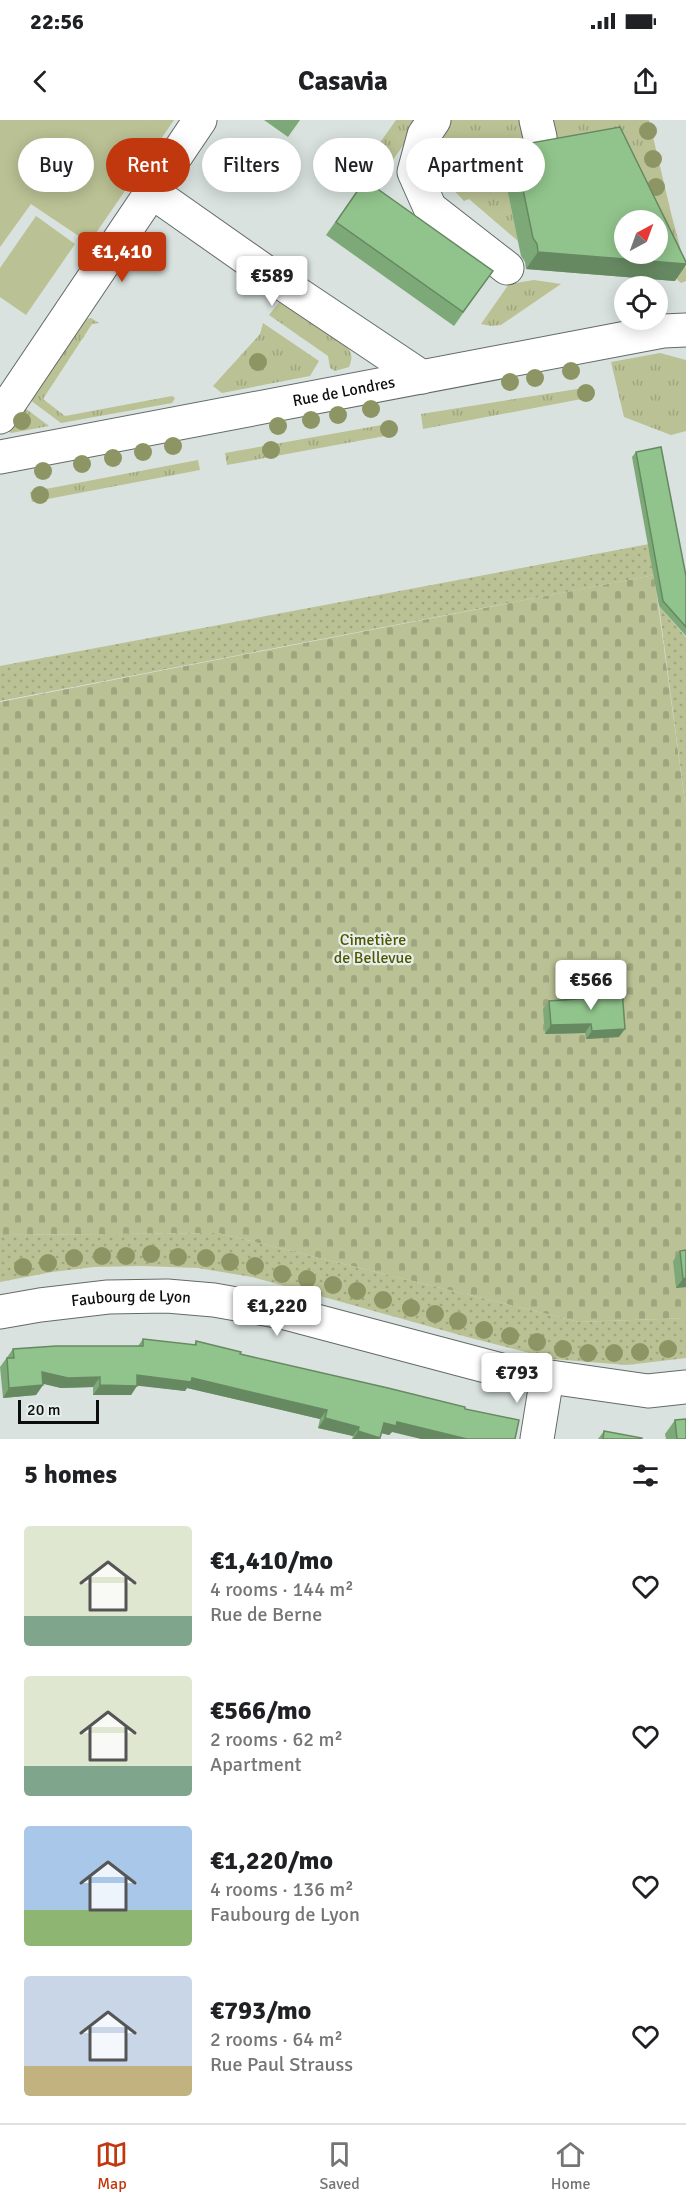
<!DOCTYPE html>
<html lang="en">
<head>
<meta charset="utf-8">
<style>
	:root { --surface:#fff; --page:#f2f2f2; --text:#202124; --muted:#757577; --line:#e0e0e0; --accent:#c1380f }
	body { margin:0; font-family:Signika,sans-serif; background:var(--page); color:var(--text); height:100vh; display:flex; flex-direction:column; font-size:22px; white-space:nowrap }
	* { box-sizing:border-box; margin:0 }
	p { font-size:20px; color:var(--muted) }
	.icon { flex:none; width:33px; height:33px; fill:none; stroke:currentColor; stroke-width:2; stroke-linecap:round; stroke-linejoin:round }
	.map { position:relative; height:1319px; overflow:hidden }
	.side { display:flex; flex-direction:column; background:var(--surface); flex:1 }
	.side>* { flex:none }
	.top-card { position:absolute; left:18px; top:18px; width:651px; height:54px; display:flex; gap:12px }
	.needle { width:39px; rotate:41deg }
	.controls { position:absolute; left:614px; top:90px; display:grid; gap:12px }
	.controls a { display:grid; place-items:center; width:54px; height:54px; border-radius:50%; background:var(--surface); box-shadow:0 3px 15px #0003; font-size:30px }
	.scale { position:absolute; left:18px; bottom:15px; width:81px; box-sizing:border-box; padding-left:6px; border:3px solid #0b0e0c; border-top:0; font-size:16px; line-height:21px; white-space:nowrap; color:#0b0e0c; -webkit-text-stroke:4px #e6efeb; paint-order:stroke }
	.price { position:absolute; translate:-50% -51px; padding:0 14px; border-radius:6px; background:#fff; color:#222; font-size:20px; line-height:39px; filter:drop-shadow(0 2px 3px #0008) }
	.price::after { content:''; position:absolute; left:50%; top:36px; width:18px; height:14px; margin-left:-9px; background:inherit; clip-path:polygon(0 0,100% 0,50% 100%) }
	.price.active { background:var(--accent); color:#fff }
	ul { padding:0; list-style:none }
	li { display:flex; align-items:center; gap:18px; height:150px; padding:0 24px }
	li span { display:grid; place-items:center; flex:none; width:168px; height:120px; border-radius:6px; color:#555 }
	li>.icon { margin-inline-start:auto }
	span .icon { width:72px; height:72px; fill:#fffc; stroke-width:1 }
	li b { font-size:26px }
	h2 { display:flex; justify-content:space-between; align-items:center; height:72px; padding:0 24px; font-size:26px }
	.tag { padding:0 21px; border-radius:27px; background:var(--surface); box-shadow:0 3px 15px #0003; font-size:21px; line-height:54px }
	.tag.active { background:var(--accent); color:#fff }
	.status { display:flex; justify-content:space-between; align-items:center; height:42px; padding:0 30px; background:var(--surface); direction:ltr }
	.status svg { height:16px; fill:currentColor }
	header { display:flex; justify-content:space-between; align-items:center; height:78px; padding:0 24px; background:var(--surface); font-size:27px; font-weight:700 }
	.menu { display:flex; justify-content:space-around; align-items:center; height:84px; border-top:2px solid var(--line); background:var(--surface); font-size:16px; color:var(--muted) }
	.menu a { display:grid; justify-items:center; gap:3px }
	.menu .active { color:var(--accent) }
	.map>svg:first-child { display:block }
	.grass { fill:url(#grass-tufts) }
	.cemetery { fill:url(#cemetery-stones) }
	.park { fill:url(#park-dots) }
	.pitch { fill:#bac194 }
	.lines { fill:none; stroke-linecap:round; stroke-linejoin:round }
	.minor-casing { stroke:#636b67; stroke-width:35 }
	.minor { stroke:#fff; stroke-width:33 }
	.tree { fill:#8d9564 }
	.wall { fill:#7da978 }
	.shaded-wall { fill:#668962 }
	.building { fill:#91c48c; stroke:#668962; stroke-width:1.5; fill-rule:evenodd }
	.labels { text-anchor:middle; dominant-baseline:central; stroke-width:4.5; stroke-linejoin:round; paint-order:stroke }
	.street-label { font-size:16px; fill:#0b0e0c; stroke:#e6efeb }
	.park-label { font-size:16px; fill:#4f5600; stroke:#e6efeb }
</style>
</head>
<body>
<div class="status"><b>22:56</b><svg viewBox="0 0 49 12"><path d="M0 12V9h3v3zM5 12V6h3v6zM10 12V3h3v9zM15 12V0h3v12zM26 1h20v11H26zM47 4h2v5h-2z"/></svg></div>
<header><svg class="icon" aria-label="back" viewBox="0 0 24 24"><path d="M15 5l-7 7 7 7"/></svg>Casavia<svg class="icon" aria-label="share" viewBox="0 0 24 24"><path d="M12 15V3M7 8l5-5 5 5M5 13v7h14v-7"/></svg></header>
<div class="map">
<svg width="686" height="1319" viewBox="0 0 686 1319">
	<defs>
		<pattern id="grass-tufts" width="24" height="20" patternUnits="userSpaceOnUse" patternTransform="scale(1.5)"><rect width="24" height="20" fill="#bac194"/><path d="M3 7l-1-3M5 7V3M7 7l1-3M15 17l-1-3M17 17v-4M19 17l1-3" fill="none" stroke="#9fa57e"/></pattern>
		<pattern id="cemetery-stones" width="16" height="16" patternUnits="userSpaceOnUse" patternTransform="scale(1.5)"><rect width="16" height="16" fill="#bac194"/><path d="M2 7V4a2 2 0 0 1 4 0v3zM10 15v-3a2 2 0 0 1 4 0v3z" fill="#9fa57e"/></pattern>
		<pattern id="park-dots" width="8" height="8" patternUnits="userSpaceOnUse" patternTransform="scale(1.5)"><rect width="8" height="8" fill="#bac194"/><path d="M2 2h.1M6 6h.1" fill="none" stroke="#9fa57e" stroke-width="1.8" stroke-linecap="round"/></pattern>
	</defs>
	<rect width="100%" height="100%" fill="#d9e2de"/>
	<g class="grass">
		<polygon points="396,0 421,0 390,44 352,62"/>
		<polygon points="444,0 527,0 533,24 507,43 498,38 495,41 503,48 518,121 469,79 464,81 443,59 433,36"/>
		<polygon points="546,0 649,0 672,97 686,149 686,161 681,163 671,154 657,100 550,20"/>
		<polygon points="534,160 561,164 501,205 491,206 481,204 509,164"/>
		<path d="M 281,180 L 346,226 C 352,233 353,237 349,247 L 335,251 L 330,248 L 328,236 L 269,195 Z"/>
		<polygon points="91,198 99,203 92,204 43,279 65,296 172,276 175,278 172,283 61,303 30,280 86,199"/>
		<polygon points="263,203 319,241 310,256 222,273 213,266 260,214"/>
		<polygon points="660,233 686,240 686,311 671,315 624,297 611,242"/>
		<polygon points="590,267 592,277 423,309 421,294"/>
		<polygon points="25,288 49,306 11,313 8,311"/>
		<polygon points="393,303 396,314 227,345 225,333"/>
		<polygon points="198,340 200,350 32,382 30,372"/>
	</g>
	<polygon class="cemetery" points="654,455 686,690 686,1198 579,1202 218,1113 0,1115 0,582"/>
	<g class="park">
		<polygon points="649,424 654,455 0,581 0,546"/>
		<polygon points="659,486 686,517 686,690"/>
		<polygon points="218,1113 579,1202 686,1198 686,1238 627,1245 553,1239 467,1217 252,1157 198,1148 142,1146 94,1147 52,1152 0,1162 0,1115"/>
	</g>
	<g class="pitch">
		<polygon points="0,0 174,0 89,123 31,84 0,127"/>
		<polygon points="36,96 75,124 26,195 0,177 0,148"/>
	</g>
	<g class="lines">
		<defs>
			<g id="minor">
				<polyline points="434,0 424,15 414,52 430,88 507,148"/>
				<polyline points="536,0 540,17"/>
				<polyline points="152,72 283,164 422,257"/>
				<polyline points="0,297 200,0"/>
				<path id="s1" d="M 0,337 L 663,211 L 686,210"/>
				<path id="s2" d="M 0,1192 L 40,1185 L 108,1177 L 167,1176 L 214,1180 L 282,1192 L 501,1250 L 648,1271 L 686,1267"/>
				<polyline points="537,1319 547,1257"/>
			</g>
		</defs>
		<use href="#minor" class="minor-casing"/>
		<use href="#minor" class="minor"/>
	</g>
	<g class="tree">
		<circle cx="648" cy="11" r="9"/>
		<circle cx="653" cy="39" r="9"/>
		<circle cx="656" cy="67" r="9"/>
		<circle cx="258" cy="242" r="9"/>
		<circle cx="571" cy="251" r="9"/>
		<circle cx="535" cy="258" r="9"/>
		<circle cx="510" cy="262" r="9"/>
		<circle cx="586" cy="273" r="9"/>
		<circle cx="371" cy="289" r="9"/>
		<circle cx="338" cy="295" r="9"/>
		<circle cx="311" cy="300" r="9"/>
		<circle cx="22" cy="301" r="9"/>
		<circle cx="278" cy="306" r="9"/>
		<circle cx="389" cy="309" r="9"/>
		<circle cx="173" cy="326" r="9"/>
		<circle cx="271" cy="330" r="9"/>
		<circle cx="143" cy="332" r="9"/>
		<circle cx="113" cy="338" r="9"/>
		<circle cx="82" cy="344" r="9"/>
		<circle cx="43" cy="351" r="9"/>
		<circle cx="40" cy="375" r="9"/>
		<circle cx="151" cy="1134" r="9"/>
		<circle cx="102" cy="1136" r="9"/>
		<circle cx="126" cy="1136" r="9"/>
		<circle cx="178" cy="1137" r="9"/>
		<circle cx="74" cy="1138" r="9"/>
		<circle cx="206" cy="1138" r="9"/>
		<circle cx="230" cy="1142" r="9"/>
		<circle cx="48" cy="1143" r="9"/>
		<circle cx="255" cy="1146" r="9"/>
		<circle cx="23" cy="1147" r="9"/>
		<circle cx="282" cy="1154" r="9"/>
		<circle cx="307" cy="1159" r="9"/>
		<circle cx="333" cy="1165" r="9"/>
		<circle cx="357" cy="1171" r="9"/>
		<circle cx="383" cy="1180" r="9"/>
		<circle cx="411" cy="1188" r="9"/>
		<circle cx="435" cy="1194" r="9"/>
		<circle cx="458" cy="1201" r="9"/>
		<circle cx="484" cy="1210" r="9"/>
		<circle cx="510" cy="1216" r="9"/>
		<circle cx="537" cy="1222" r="9"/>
		<circle cx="563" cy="1229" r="9"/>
		<circle cx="668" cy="1229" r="9"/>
		<circle cx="640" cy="1232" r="9"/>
		<circle cx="588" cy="1233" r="9"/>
		<circle cx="614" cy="1233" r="9"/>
	</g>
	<g class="wall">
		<polygon points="264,0 300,0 288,17"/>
		<polygon points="514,26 675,161 526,149 525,142 521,136 502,44"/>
		<polygon points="365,60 493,151 454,206 326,115"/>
		<polygon points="636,332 686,456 686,516 659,486 632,337"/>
		<polygon points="589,871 619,917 586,919 585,913 545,914 543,889 549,881 584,879"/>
		<polygon points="686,1130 686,1167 676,1168 673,1141 680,1131"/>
		<polygon points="143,1219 194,1225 196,1221 240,1234 392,1312 389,1315 381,1313 379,1319 352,1319 353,1316 318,1308 320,1299 187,1268 185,1271 137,1265 131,1275 93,1275 93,1267 61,1268 42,1263 43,1265 36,1275 3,1278 0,1247 13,1229 138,1226"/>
		<polygon points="675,1300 686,1319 666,1319 665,1314"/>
		<polygon points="604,1311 642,1319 598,1319"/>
	</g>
	<g class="shaded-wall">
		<polygon points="538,132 686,144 686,145 675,161 526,149"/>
		<polygon points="591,904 585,913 545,914 551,905"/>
		<polygon points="625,909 619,917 586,919 592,911"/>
		<polygon points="686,1158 686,1167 676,1168 683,1159"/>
		<polygon points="42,1252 100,1257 93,1267 61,1268 35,1262"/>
		<polygon points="137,1255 192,1258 327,1290 320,1299 187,1268 185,1271 131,1265"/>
		<polygon points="43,1265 36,1275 3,1278 9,1268"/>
		<polygon points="100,1265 137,1266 131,1275 93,1275"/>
		<polygon points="325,1298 359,1307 353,1316 318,1308"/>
		<polygon points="397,1302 467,1319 421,1319 392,1312 389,1315 377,1312 384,1303"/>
		<polygon points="358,1311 380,1318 379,1319 353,1319"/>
	</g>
	<g class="building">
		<path d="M 620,7 L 686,142 L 686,144 L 538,132 L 537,124 L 533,118 L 514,26 ZM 624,100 L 657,100 L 657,134 L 624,134 Z"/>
		<polygon points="365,60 493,151 463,192 336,102"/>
		<polygon points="661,327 686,456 686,507 663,481 636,332"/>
		<polygon points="622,869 625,909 592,911 591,904 551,905 549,881 590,878 589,871"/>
		<polygon points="686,1130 686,1158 683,1159 680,1131"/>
		<polygon points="143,1219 196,1225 196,1221 241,1232 240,1234 253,1237 388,1268 465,1287 465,1289 519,1300 515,1319 467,1319 397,1302 396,1306 384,1303 380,1318 358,1311 359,1307 325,1298 327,1290 192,1258 191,1262 137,1255 137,1266 100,1265 100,1257 68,1258 42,1252 43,1265 9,1268 7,1238 14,1238 13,1229 56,1226 143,1226"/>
		<polygon points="686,1299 686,1319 677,1319 675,1300"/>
		<polygon points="604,1311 642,1318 642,1319 603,1319"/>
	</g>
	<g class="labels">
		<g class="street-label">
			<text stroke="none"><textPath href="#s1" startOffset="350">Rue de Londres</textPath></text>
			<text stroke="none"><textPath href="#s2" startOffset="132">Faubourg de Lyon</textPath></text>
		</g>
		<g class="park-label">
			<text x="373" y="820">Cimetière<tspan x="373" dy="18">de Bellevue</tspan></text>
		</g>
	</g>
</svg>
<div class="controls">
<a><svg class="needle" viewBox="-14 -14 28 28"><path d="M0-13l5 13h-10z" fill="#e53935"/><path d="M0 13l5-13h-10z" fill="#757577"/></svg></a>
<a><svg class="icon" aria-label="locate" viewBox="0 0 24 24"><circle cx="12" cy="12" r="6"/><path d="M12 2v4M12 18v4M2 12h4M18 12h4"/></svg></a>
</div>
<div class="scale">20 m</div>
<b class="price active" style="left:122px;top:163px">€1,410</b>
<b class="price" style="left:272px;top:187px">€589</b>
<b class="price" style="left:591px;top:891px">€566</b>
<b class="price" style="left:277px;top:1217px">€1,220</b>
<b class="price" style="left:517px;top:1284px">€793</b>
<div class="top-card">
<a class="tag">Buy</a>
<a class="tag active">Rent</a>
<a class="tag">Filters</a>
<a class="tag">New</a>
<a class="tag">Apartment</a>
</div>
</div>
<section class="side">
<h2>5 homes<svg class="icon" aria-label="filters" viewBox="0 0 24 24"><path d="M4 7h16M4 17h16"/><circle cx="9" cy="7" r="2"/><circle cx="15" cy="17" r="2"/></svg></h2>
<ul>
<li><span style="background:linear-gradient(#dfe7d0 75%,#7fa58c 0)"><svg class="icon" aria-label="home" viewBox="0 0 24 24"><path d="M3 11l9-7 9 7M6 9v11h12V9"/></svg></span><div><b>€1,410/mo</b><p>4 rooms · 144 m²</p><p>Rue de Berne</p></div><svg class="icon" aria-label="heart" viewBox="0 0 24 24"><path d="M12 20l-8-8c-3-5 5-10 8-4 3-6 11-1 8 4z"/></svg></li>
<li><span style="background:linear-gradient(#dfe7d0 75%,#7fa58c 0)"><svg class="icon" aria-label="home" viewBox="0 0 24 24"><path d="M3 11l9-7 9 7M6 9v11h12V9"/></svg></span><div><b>€566/mo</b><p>2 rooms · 62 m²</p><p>Apartment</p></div><svg class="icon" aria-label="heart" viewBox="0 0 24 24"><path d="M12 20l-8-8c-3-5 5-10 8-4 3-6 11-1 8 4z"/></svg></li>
<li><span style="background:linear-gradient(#a9c7e8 70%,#8fb573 0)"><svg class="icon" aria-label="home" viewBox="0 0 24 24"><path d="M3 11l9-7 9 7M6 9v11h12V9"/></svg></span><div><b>€1,220/mo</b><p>4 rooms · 136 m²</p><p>Faubourg de Lyon</p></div><svg class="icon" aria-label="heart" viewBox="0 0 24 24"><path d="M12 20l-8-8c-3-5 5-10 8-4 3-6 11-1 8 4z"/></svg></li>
<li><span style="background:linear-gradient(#c9d6e8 75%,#c2b280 0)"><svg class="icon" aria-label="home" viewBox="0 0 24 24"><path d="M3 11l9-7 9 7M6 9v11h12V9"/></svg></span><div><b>€793/mo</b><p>2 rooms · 64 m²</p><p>Rue Paul Strauss</p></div><svg class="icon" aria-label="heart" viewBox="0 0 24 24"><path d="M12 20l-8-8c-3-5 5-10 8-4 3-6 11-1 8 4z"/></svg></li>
</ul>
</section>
<nav class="menu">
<a class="active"><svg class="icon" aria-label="map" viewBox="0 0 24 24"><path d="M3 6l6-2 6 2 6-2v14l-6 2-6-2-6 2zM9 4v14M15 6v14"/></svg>Map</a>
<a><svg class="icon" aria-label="saved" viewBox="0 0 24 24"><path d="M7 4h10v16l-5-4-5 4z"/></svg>Saved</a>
<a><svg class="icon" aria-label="home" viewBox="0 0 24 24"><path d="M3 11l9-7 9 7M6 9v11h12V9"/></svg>Home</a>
</nav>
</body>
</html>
